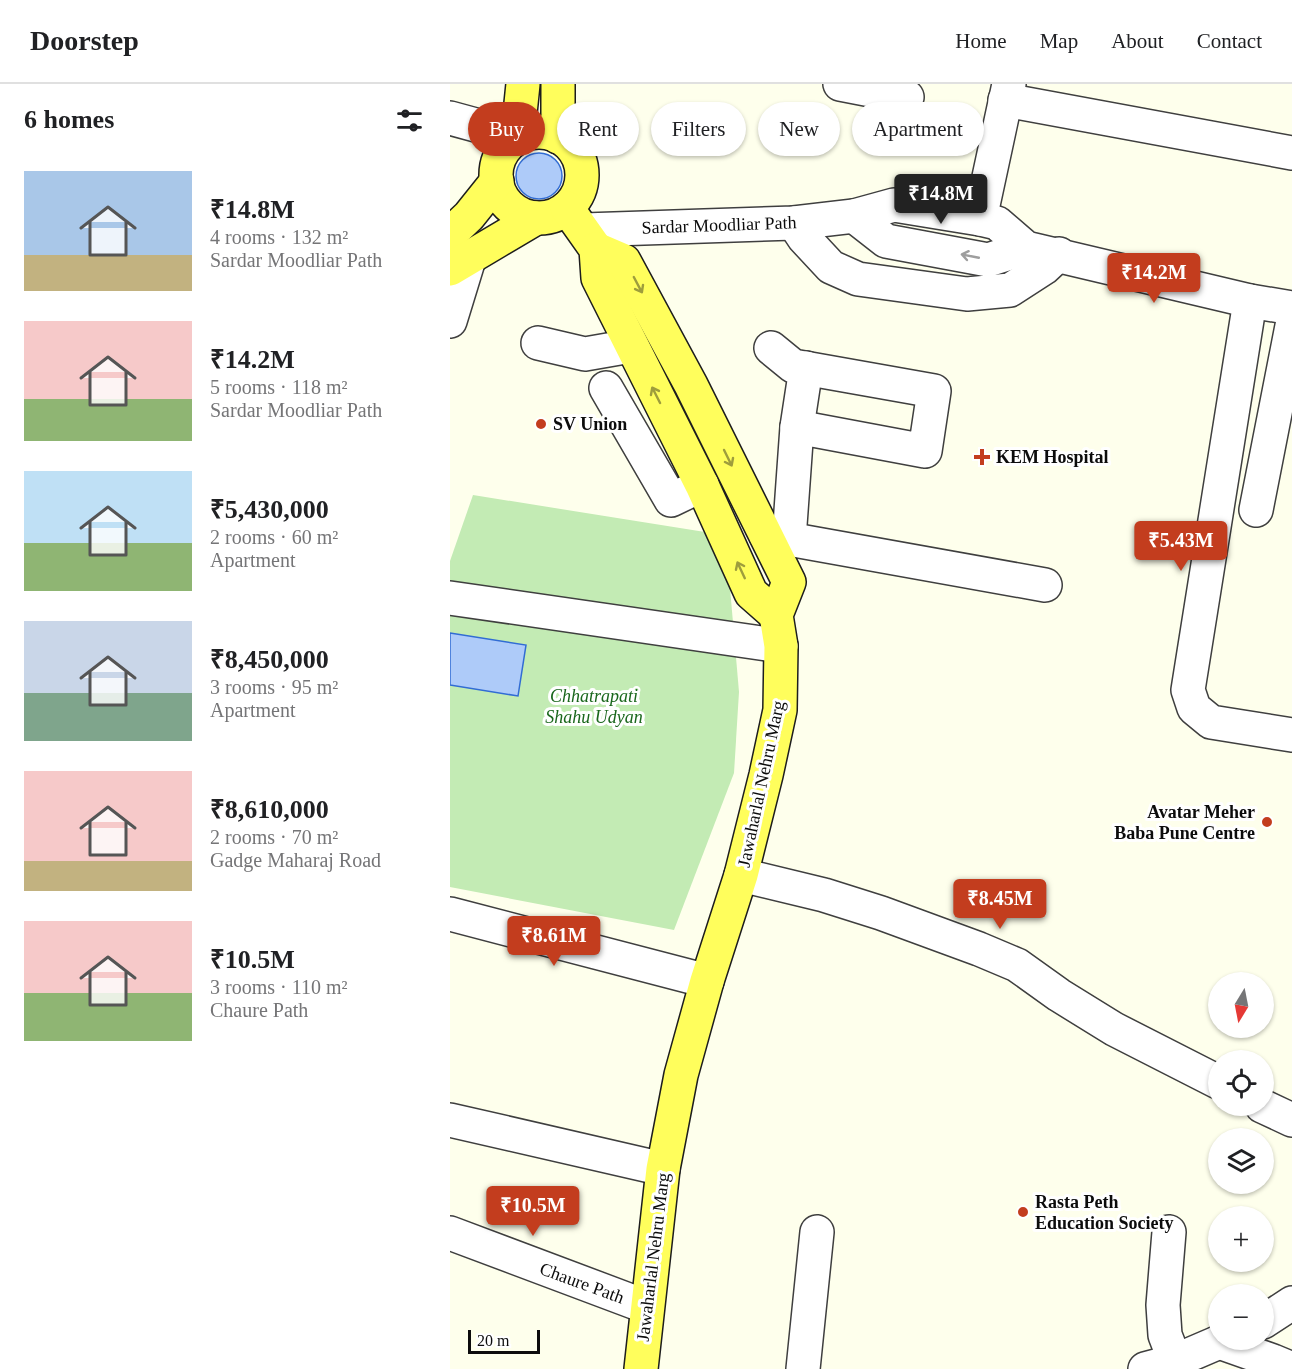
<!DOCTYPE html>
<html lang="en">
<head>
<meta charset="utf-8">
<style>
	:root { --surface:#fff; --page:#f6f6f6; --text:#202124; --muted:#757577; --line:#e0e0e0; --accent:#c33d1e }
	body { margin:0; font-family:Georgia,serif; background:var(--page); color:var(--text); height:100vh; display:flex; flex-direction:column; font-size:22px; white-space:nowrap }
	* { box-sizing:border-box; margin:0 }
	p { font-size:20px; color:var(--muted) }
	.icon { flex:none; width:33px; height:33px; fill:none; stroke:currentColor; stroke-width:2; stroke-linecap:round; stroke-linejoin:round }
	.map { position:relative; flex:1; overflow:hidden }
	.side { display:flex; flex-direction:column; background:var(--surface); width:450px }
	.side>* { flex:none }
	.top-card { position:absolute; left:18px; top:18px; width:570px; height:54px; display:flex; gap:12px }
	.needle { width:39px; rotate:190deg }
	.buttons { position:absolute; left:758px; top:888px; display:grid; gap:12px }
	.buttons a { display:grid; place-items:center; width:66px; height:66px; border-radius:50%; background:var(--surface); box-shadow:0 2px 4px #0004; font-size:30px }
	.scale { position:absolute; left:18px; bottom:15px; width:72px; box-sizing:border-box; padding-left:6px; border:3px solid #0c0c0c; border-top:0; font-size:16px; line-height:21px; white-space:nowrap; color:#0c0c0c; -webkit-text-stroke:4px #fff; paint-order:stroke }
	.price { position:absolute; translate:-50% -51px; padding:0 14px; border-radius:6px; background:var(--accent); color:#fff; font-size:20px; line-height:39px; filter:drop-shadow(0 2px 3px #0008) }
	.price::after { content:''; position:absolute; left:50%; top:36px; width:18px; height:14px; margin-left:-9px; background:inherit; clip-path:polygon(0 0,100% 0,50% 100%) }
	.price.on { background:#222; color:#fff }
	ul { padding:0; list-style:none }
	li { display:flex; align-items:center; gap:18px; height:150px; padding:0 24px }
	li span { display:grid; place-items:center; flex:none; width:168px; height:120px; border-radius:0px; color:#555 }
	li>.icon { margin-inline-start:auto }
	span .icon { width:72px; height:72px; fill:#fffc; stroke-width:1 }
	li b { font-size:26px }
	h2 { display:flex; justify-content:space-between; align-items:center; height:72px; padding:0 24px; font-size:26px }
	.tag { padding:0 21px; border-radius:27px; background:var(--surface); box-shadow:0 2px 4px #0004; font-size:21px; line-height:54px }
	.tag.on { background:var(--accent); color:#fff }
	header { display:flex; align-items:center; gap:36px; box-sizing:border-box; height:84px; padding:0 30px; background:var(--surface); border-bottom:2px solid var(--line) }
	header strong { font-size:28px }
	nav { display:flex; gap:33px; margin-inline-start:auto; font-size:21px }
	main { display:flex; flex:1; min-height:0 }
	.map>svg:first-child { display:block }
	.green { fill:#c3ebb4 }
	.water { fill:#aecbf9; stroke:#316cd4; stroke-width:1.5 }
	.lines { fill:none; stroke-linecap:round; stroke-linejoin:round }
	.minor-casing { stroke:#3f3f3f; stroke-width:36 }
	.major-casing { stroke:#1d1d1d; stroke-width:36 }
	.minor { stroke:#fff; stroke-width:33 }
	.major { stroke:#fffe5c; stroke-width:33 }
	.oneway { stroke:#9e9e9e }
	.oneway2 { stroke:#9e9d3c }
	.poi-dot { fill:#c33d1e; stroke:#fff; stroke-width:2 }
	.labels { text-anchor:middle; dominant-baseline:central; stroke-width:6; stroke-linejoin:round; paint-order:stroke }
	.street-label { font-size:18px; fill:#0c0c0c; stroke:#fff }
	.poi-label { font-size:18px; font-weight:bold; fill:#0c0c0c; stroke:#fff; text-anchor:start }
	.park-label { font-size:18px; font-style:italic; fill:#1a671c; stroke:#fff }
</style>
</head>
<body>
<header>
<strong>Doorstep</strong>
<nav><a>Home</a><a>Map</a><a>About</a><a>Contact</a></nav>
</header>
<main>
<section class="side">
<h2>6 homes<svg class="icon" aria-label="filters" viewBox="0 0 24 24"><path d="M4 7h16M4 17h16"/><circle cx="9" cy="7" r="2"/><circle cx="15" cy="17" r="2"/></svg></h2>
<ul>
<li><span style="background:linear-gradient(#a9c7e8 70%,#c2b280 0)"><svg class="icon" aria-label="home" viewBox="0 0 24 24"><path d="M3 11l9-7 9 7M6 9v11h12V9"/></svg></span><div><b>₹14.8M</b><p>4 rooms · 132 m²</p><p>Sardar Moodliar Path</p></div></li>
<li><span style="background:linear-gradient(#f6c9c9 65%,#8fb573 0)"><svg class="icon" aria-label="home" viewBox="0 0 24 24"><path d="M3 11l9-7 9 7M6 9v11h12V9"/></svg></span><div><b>₹14.2M</b><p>5 rooms · 118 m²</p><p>Sardar Moodliar Path</p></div></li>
<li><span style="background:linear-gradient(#bfe0f5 60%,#8fb573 0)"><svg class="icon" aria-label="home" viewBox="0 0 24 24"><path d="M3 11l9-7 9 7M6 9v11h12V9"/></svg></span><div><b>₹5,430,000</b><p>2 rooms · 60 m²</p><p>Apartment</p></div></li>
<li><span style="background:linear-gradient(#c9d6e8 60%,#7fa58c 0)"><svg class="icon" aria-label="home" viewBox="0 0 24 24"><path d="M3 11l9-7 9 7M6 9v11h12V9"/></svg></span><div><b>₹8,450,000</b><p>3 rooms · 95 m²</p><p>Apartment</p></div></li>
<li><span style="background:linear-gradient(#f6c9c9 75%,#c2b280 0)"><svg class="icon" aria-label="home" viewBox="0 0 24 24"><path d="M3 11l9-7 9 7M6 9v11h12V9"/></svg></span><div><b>₹8,610,000</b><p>2 rooms · 70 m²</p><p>Gadge Maharaj Road</p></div></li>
<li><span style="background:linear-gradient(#f6c9c9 60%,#8fb573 0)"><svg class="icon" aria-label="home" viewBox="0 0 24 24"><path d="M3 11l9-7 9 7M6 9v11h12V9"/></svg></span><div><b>₹10.5M</b><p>3 rooms · 110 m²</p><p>Chaure Path</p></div></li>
</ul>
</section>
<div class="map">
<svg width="842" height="1285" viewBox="0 0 842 1285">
	<rect width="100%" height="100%" fill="#feffec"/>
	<polygon class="green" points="23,411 255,448 280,504 289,608 284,689 224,846 0,803 0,477"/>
	<g class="water">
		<circle cx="89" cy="92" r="23"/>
		<polygon points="0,549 76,561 68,612 0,601"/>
	</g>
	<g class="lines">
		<defs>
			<g id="minor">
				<polyline points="390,0 457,13"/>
				<polyline points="555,16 842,69"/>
				<polyline points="0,34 44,46 66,54"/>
				<polyline points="404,132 436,157 538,176 576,164"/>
				<polyline points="530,135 559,0"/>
				<polyline points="344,139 354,154 381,183 408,195 517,210 560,206 594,184 609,170"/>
				<polyline points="134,146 344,139 404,132 444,121 530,135 547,139 576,164 800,217 842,224"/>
				<polyline points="800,217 738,606 744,624 761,638 842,651"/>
				<polyline points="0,237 19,175"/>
				<polyline points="88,259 135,270 181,262"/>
				<polyline points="321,264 343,282 484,307 475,367 347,343 339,455"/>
				<polyline points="156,304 221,416 252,401"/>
				<polyline points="347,343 356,284"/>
				<polyline points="806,426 842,242"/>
				<polyline points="316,451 595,501"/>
				<polyline points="0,514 331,562"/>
				<polyline points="291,791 374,811 431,829 529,865 567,881 609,911 664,945 768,998"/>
				<polyline points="0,830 257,897"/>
				<polyline points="812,1022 842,1036"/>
				<polyline points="0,1036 213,1085"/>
				<polyline points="719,1148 713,1221 715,1251 725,1277"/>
				<polyline points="0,1149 197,1223"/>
				<polyline points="813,1238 842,1219"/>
				<polyline points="769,1258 823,1277 842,1285"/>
				<polyline points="353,1285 367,1148"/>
				<polyline points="695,1285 725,1277 774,1256"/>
			</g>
			<g id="major">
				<circle cx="89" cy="91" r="43"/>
				<polyline points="108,53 108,0"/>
				<polyline points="66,54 69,39 73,0"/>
				<polyline points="117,124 146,165 148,194 252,401 301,509 326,531"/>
				<polyline points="0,150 19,132 47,97"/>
				<polyline points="146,165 174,177 241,301 339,498 326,531 331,562 330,626 316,691 291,791 257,897 231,991 213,1085 191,1285"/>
				<polyline points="0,185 86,134"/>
			</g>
		</defs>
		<use href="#minor" class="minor-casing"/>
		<use href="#major" class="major-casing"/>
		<use href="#minor" class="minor"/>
		<use href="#major" class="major"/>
	</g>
	<defs><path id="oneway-shaft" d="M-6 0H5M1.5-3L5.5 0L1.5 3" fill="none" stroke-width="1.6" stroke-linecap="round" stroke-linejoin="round" transform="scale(1.5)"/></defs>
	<use class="oneway" href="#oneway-shaft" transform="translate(520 172) rotate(-169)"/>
	<g class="oneway2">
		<use href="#oneway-shaft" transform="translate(188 201) rotate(62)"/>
		<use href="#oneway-shaft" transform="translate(206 311) rotate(-117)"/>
		<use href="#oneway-shaft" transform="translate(278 374) rotate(64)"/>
		<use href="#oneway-shaft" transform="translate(291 486) rotate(-115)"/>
	</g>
	<g class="poi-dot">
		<circle cx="91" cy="340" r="6"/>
		<path d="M529 364h6v6h6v6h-6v6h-6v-6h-6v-6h6z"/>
		<circle cx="817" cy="738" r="6"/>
		<circle cx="573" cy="1128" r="6"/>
	</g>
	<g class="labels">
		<g class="street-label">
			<text transform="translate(269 141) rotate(-2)">Sardar Moodliar Path</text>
			<text transform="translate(311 700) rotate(-78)">Jawaharlal Nehru Marg</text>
			<text transform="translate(203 1173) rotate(-83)">Jawaharlal Nehru Marg</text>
			<text transform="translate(132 1199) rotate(20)">Chaure Path</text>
		</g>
		<g class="poi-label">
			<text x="103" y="340">SV Union</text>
			<text x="546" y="373">KEM Hospital</text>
			<text x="805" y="728" text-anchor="end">Avatar Meher<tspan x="805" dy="21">Baba Pune Centre</tspan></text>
			<text x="585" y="1118">Rasta Peth<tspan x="585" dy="21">Education Society</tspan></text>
		</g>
		<g class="park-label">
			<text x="144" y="612">Chhatrapati<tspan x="144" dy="21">Shahu Udyan</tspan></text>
		</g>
	</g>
</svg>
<div class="buttons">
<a><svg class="needle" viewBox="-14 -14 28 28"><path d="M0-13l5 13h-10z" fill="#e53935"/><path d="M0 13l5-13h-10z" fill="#757577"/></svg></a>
<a><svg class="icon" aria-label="locate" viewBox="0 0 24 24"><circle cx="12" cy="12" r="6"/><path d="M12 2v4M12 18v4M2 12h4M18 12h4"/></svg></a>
<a><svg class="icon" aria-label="layers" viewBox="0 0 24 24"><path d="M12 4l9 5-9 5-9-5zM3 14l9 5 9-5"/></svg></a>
<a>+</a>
<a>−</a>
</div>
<div class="scale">20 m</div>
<b class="price on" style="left:491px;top:141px">₹14.8M</b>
<b class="price" style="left:704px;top:220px">₹14.2M</b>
<b class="price" style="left:731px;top:488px">₹5.43M</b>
<b class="price" style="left:550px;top:846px">₹8.45M</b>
<b class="price" style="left:104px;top:883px">₹8.61M</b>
<b class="price" style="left:83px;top:1153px">₹10.5M</b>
<div class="top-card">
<a class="tag on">Buy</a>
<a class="tag">Rent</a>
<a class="tag">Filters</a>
<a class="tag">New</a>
<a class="tag">Apartment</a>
</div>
</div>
</main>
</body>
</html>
